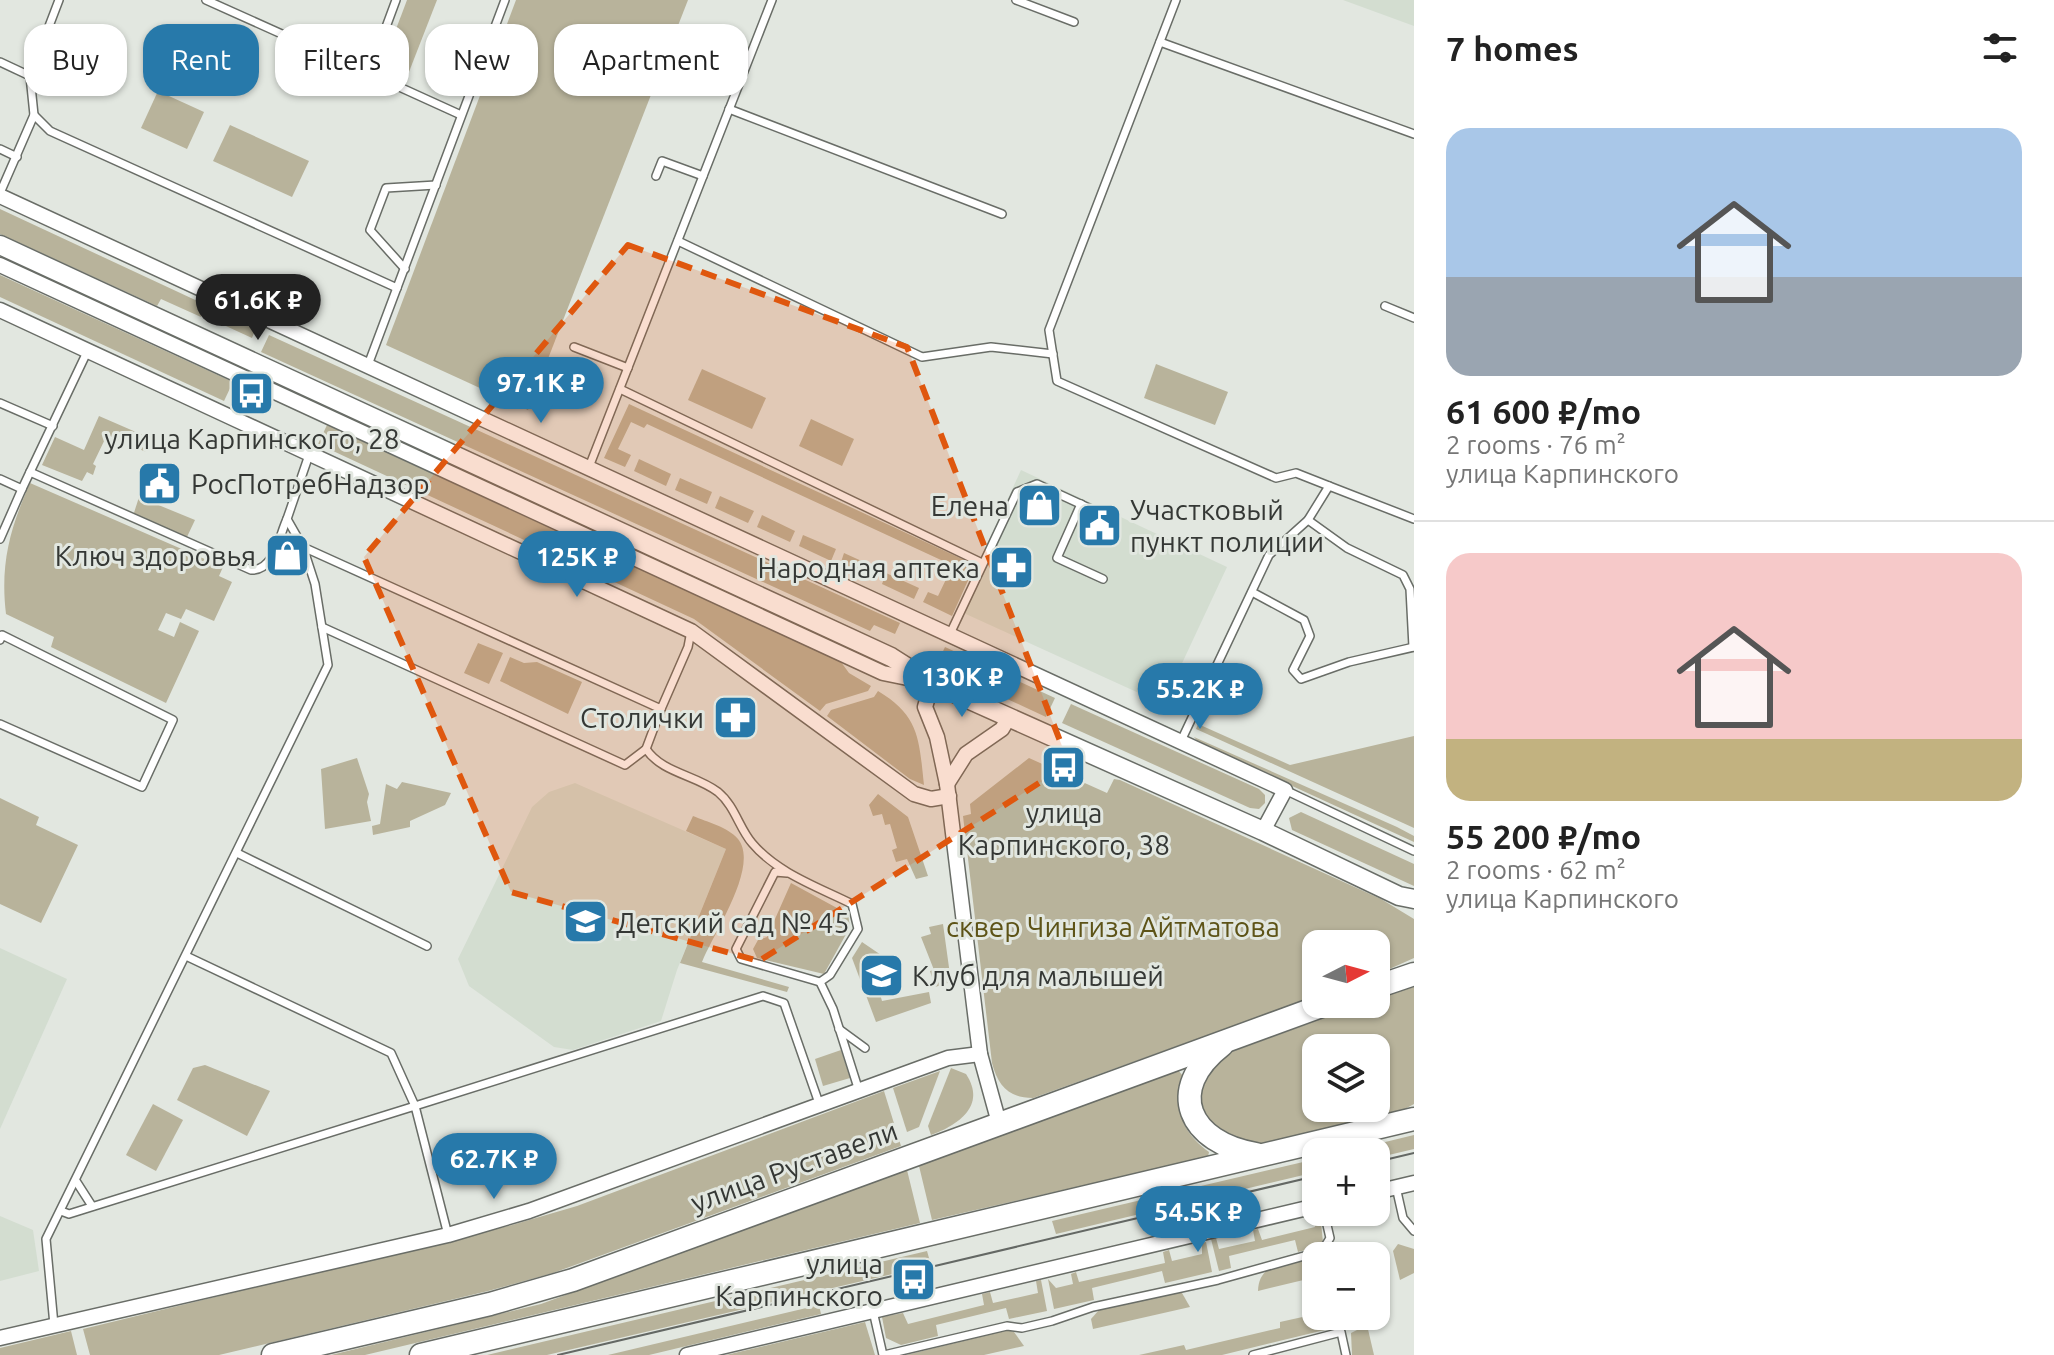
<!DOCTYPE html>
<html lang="en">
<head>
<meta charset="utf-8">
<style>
	:root { --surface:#fff; --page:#f6f6f6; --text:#222; --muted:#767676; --line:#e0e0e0; --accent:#2779aa }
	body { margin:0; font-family:Ubuntu,sans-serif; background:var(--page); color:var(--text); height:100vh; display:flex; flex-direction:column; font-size:30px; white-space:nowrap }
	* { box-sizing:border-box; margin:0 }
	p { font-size:26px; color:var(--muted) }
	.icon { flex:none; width:44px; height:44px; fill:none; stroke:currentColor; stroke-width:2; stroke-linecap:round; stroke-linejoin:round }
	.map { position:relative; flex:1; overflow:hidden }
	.details { display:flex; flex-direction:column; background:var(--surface); width:640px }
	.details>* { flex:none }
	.guide { position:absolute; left:24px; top:24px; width:760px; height:72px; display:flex; gap:16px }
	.needle { width:52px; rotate:84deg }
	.buttons { position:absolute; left:1302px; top:930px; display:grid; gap:16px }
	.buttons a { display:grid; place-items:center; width:88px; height:88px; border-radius:16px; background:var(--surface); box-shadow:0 2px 6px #0004; font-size:40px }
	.price { position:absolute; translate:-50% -68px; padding:0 18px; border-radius:28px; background:var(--accent); color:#fff; font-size:26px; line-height:52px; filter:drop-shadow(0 2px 4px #0008) }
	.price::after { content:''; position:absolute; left:50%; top:48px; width:24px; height:18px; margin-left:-12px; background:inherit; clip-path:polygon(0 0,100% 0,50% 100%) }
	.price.current { background:#222; color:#fff }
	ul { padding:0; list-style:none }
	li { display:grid; align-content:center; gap:16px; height:424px; padding:0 32px }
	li+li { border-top:2px solid var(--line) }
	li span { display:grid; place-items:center; height:248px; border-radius:24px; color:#555 }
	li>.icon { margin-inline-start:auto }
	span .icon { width:144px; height:144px; fill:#fffc; stroke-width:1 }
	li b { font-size:34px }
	h2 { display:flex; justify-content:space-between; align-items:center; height:96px; padding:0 32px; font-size:34px }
	.chip { padding:0 28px; border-radius:24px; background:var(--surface); box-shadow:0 2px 6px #0004; font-size:28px; line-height:72px }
	.chip.current { background:var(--accent); color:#fff }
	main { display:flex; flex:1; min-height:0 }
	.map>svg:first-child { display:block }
	.built { fill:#d3ddd0 }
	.green { fill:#b8b39b; fill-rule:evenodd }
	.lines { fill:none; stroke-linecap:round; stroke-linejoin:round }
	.service-casing { stroke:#696d67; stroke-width:10 }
	.minor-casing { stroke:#696d67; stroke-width:17 }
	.tertiary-casing { stroke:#696d67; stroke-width:21 }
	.primary-casing { stroke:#696d67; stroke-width:25 }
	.service { stroke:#fff; stroke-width:7 }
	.minor { stroke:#fff; stroke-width:14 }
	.tertiary { stroke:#fff; stroke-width:18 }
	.primary { stroke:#fff; stroke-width:22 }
	.tram { stroke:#646864; stroke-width:2 }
	.marked { fill:#df570e; fill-opacity:0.2; stroke:#df570e; stroke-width:6; stroke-dasharray:16 10; stroke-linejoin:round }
	.labels { text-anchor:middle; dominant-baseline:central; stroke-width:6; stroke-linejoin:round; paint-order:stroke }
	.poi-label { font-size:28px; fill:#353835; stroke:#e2e7e0; text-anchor:end }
	.park-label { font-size:28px; fill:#5d5317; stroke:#e2e7e0 }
	.street-label { font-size:28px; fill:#353835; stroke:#e2e7e0 }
</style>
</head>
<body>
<main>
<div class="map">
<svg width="1414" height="1355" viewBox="0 0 1414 1355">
	<rect width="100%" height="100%" fill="#e2e7e0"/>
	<g class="built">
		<polygon points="1343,0 1414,0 1414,26"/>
		<polygon points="1021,470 1227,567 1163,704 957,610"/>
		<polygon points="575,783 726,849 677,970 661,1021 573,1050 554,1047 469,986 458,959 532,807 549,792"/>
		<polygon points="0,948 67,979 0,1129"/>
		<polygon points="0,1216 33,1230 39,1271 0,1281"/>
	</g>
	<g class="green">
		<polygon points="407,0 437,0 407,77 381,69"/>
		<polygon points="516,0 688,0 528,410 386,345"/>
		<polygon points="158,91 204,112 187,149 141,128"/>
		<polygon points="230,125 309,161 292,197 213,161"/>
		<polygon points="0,209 206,305 201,317 161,299 157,306 0,234"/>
		<polygon points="0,275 233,382 224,401 0,297"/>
		<polygon points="220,311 256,328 252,338 215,321"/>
		<polygon points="269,335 900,623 895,634 874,625 870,631 261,352"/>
		<polygon points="1156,364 1228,392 1215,425 1144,398"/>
		<polygon points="702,369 766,398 752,429 688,400"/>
		<polygon points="629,404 975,565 952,616 923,602 928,592 938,596 951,569 940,564 941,560 647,424 644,428 631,422 618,449 631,455 625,467 604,458"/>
		<polygon points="99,416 152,439 146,452 107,435 93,464 96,466 93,475 87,472 82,481 42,465 55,437 84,450"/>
		<polygon points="811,419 854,439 842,466 799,446"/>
		<polygon points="327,425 841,662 849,673 871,686 868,691 826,704 820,711 694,619 318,444"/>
		<polygon points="639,459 671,474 666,486 634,471"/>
		<polygon points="680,478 712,492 707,504 675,490"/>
		<path d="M 30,483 L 223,567 L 219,576 L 232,582 L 214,621 L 186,609 L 181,619 L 166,613 L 158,630 L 174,637 L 180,622 L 199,631 L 166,703 L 51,647 L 54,637 L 6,614 C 0,564 10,528 30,483 Z"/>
		<polygon points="720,496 754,511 748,523 715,508"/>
		<polygon points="139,497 195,520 186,539 133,516"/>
		<polygon points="762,515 795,531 790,542 757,527"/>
		<polygon points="803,535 836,549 831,561 799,546"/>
		<polygon points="844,553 877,568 872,579 840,565"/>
		<polygon points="886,573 919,588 914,599 882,584"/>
		<polygon points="478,643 503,653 489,684 464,673"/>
		<polygon points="945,647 1055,698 1046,717 936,666"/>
		<polygon points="510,657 524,663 537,662 582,682 568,714 500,681"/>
		<path d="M 878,691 C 920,716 919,740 924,785 L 910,779 L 827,716 L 831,710 L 874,697 Z"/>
		<polygon points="1071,704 1259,789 1265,795 1265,803 1259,809 1250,808 1062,723"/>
		<polygon points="1198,724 1290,765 1414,736 1414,828 1196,729"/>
		<polygon points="1194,737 1397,827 1414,836 1414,842 1199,743"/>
		<polygon points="357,758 369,794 367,802 371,821 325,829 321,769"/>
		<path d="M 1029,758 L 1107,793 L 1114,779 L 1120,780 L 1381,899 L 1414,919 L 1414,958 L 1376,975 L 1376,944 L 1316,944 L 1316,996 L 1033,1098 C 1009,1098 998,1086 992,1063 L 963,816 L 971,814 L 970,804 Z"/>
		<polygon points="402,782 451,793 445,805 410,821 410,827 373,835 372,826 380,824 386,784 397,789"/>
		<polygon points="878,794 908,817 928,876 916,879 907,859 896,862 892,850 897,848 890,824 885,825 882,814 873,816 869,805"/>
		<polygon points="0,798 39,817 36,825 78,845 41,923 0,904"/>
		<polygon points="1301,812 1414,864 1414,886 1292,830 1289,818"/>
		<path d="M 693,816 C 707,822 728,827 738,839 C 760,866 713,934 702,962 L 789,987 L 787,992 L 680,963 L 726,849 L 686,831 Z"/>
		<polygon points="791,883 848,914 850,927 824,974 757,958 753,949 758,940 767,937"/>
		<polygon points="943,924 951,982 935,987 930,971 934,970 921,937 931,934 929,927"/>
		<polygon points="862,942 884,957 885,961 873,970 882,1001 929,992 931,1003 876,1022 852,958"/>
		<path d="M 1414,987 L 1414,1104 L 1403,1110 L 1251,1146 L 1201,1120 L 1198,1091 L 1220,1056 L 1362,1004 L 1376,1004 L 1376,999 ZM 1316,1048 L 1376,1048 L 1376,1108 L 1316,1108 Z"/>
		<polygon points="841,1050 850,1078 823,1086 815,1059"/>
		<polygon points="205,1065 270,1091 247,1136 177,1100 193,1068"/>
		<path d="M 951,1068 L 966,1074 C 987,1106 958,1125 931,1135 L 928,1126 Z"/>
		<path d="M 1178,1070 L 1183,1076 C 1174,1110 1181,1131 1209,1152 L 1208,1157 L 932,1220 L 919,1166 Z"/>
		<polygon points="940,1071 919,1127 907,1132 893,1088"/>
		<polygon points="884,1091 901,1146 553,1273 488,1291 219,1355 90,1355 83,1329 512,1225 577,1206"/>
		<polygon points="153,1104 183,1120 156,1171 126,1155"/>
		<polygon points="1414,1135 1414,1149 1376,1158 1376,1152 1344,1152"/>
		<polygon points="1316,1159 1316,1172 1056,1234 1052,1221"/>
		<polygon points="907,1170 920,1223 365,1355 331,1355 541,1304"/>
		<polygon points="1313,1216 1321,1223 1323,1242 1320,1246 1298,1252 1295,1240 1229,1256 1231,1268 1219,1271 1211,1239 1216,1238 1219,1249 1255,1241 1253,1230 1258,1229 1262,1240 1315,1227"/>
		<polygon points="1206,1242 1212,1272 1165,1283 1162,1271 1092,1288 1094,1300 1054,1309 1048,1279 1056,1288 1073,1284 1071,1274 1076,1272 1079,1282 1165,1263 1163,1252 1169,1250 1172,1261 1202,1254 1202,1243"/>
		<polygon points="1398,1244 1414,1249 1414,1273 1400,1280 1393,1251"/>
		<polygon points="927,1251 931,1265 547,1355 487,1355"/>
		<path d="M 1316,1256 L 1316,1277 L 1258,1291 C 1259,1260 1290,1263 1316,1256 Z"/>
		<polygon points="1041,1280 1047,1311 1009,1319 1006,1308 936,1325 938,1336 901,1345 886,1338 882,1317 903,1313 908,1324 984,1305 982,1294 990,1292 993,1303 1038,1293 1036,1281"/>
		<polygon points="1172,1292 1182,1293 1190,1307 1093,1329 1091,1319 1099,1310"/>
		<polygon points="819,1305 821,1314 649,1355 608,1355"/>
		<polygon points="1316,1314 1351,1316 1341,1326 1222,1355 1139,1355 1184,1345 1186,1350 1280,1328 1280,1322"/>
		<polygon points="865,1322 875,1355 726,1355"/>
		<polygon points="1367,1325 1374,1355 1352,1355 1351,1333"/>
		<polygon points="1008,1330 1014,1332 1024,1346 984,1355 906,1355"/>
		<polygon points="71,1331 77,1355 0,1355 0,1348"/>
	</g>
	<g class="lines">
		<defs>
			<g id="service">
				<polyline points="206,0 373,75"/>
				<polyline points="396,0 379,46 373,75 461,115"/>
				<polyline points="1016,0 1074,22"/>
				<polyline points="1176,0 1049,330 1057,381 1276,478 1296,473 1329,486"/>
				<polyline points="1160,42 1414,134"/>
				<polyline points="0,62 30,76"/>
				<polyline points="729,109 1002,214"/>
				<polyline points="34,115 50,131 397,288"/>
				<polyline points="0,149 17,157"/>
				<polyline points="656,176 662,161 703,176"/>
				<polyline points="0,193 34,115 30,76 59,0"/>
				<polyline points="678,241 922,357 991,347 1053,354"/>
				<polyline points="405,269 370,230 386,188 436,185"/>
				<polyline points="1385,306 1414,318"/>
				<polyline points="574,347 628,368"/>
				<polyline points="368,365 505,0"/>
				<polyline points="620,389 982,563"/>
				<polyline points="0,403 53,426"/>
				<polyline points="309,455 287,519 303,547 661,709 688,647 691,631"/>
				<polyline points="589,467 772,0"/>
				<polyline points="30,472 88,350"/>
				<path d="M 0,479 L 22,489 L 30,472 L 251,570 C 274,571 279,536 287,519"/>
				<polyline points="1081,504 1057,558 1103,579"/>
				<polyline points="1308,520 1347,548 1403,575 1410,589 1413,647"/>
				<polyline points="0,539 22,489"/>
				<polyline points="1252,592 1304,620 1310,636 1293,670 1301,679 1349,662 1414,647"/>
				<polyline points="322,627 625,765 646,749 661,709"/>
				<polyline points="949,636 1017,492 1037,484 1102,514"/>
				<polyline points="0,640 2,635 173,720 142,787 0,724"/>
				<polyline points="1181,741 1269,555 1308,520 1329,486 1414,519"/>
				<path d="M 646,749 C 662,773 696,775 718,792 C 735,806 739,828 752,843 C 777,873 818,887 852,904 L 858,929 L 830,975 L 820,982 L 833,1009 L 859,1091"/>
				<polyline points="1285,790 1414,851"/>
				<polyline points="237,853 427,946"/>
				<polyline points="787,873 775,872 736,949 741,959 820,982"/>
				<polyline points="186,956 391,1053 415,1106 763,996 784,1003 820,1106"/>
				<polyline points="839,1029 865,1048"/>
				<polyline points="76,1181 92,1206"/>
				<polyline points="1396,1187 1403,1218 1414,1231"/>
				<polyline points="61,1211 69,1214 415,1106 448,1235"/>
				<polyline points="873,1311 883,1355"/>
				<polyline points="54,1325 46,1239 328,665 315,584 303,547"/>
				<polyline points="884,1355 1007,1326 1022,1328 1052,1321 1093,1307 1218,1280 1322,1251 1330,1238 1324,1212"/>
				<polyline points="1253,1355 1341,1332 1346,1355"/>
			</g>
			<g id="minor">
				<polyline points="0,196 1285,790 1263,831"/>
				<polyline points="0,265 883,673 932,683 925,707 937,737 947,784 980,1054 999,1123"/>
				<polyline points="0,310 691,631 914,794 931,799 949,796"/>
				<polyline points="947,784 966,754 1002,729 1009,717"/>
				<polyline points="1376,1192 1414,1183"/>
				<polyline points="0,1338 448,1235 529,1211 948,1058 980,1054"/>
				<polyline points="687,1355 1316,1206"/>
			</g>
			<polyline id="tertiary" points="0,245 891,657 932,683 1263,831 1399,896 1414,899"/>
			<g id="primary">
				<polyline points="1376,987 1414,974"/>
				<path d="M 1222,1045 C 1164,1090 1189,1143 1256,1154"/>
				<polyline points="273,1355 490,1304 573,1280 1327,1004"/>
				<polyline points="421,1355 1414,1119"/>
			</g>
		</defs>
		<use href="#service" class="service-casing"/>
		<use href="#minor" class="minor-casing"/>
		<use href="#tertiary" class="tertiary-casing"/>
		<use href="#primary" class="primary-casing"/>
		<use href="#service" class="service"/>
		<use href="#minor" class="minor"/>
		<use href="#tertiary" class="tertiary"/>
		<use href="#primary" class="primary"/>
		<g class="tram">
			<polyline points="1376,1162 1414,1153"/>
			<polyline points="558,1355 1316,1176"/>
		</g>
	</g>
	<path class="marked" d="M 628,245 L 907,347 L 1069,764 L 759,961 L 511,892 L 364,557 Z"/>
	<defs>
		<symbol id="bus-square" viewBox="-11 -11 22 22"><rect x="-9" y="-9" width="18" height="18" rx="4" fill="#2779aa" stroke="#e2e7e0"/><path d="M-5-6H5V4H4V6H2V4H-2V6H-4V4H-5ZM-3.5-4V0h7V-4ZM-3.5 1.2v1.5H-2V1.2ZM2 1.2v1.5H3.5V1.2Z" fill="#fff"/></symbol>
		<symbol id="civic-square" viewBox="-11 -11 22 22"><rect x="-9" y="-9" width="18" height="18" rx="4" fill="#2779aa" stroke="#e2e7e0"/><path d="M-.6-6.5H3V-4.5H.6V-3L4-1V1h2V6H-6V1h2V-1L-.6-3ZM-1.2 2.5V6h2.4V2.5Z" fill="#fff"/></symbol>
		<symbol id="shop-square" viewBox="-11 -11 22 22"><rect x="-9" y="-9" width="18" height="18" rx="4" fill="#2779aa" stroke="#e2e7e0"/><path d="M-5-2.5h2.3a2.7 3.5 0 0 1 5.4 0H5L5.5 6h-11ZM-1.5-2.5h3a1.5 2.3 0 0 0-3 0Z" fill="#fff"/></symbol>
		<symbol id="pharmacy-square" viewBox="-11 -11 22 22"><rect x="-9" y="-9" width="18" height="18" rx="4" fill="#2779aa" stroke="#e2e7e0"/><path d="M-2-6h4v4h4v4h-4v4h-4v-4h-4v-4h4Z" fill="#fff"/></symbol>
		<symbol id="school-square" viewBox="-11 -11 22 22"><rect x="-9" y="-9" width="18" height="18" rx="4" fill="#2779aa" stroke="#e2e7e0"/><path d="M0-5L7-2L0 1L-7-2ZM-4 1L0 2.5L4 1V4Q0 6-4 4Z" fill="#fff"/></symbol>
	</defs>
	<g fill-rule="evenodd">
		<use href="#bus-square" x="226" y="368" width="51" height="51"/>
		<use href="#civic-square" x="134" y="458" width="51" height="51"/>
		<use href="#shop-square" x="1014" y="480" width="51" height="51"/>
		<use href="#civic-square" x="1074" y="500" width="51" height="51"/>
		<use href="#shop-square" x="262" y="530" width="51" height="51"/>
		<use href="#pharmacy-square" x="986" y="542" width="51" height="51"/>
		<use href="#pharmacy-square" x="710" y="692" width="51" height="51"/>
		<use href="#bus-square" x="1038" y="742" width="51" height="51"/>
		<use href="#school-square" x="560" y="896" width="51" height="51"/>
		<use href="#school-square" x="856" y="950" width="51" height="51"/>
		<use href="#bus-square" x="888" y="1254" width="51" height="51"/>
	</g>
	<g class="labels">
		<g class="poi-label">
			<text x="252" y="438" text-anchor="middle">улица Карпинского, 28</text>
			<text x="191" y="483" text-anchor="start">РосПотребНадзор</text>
			<text x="1009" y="505">Елена</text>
			<text x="1130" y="509" text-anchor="start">Участковый<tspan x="1130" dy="32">пункт полиции</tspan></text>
			<text x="256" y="555">Ключ здоровья</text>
			<text x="980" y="567">Народная аптека</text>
			<text x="704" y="717">Столички</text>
			<text x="1064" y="812" text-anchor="middle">улица<tspan x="1064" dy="32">Карпинского, 38</tspan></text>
			<text x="616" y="922" text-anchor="start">Детский сад № 45</text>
			<text x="912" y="975" text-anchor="start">Клуб для малышей</text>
			<text x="883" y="1263">улица<tspan x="883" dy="32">Карпинского</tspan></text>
		</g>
		<g class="park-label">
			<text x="1113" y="926">сквер Чингиза Айтматова</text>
		</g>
		<g class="street-label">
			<text transform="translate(794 1166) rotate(-20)">улица Руставели</text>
		</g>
	</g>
</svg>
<div class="buttons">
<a><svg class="needle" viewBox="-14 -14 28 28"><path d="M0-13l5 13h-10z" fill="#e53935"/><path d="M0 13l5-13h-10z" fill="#767676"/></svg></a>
<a><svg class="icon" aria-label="layers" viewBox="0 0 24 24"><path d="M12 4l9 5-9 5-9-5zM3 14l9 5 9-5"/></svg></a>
<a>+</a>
<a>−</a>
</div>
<b class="price current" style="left:258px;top:342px">61.6K ₽</b>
<b class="price" style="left:541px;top:425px">97.1K ₽</b>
<b class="price" style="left:577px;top:599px">125K ₽</b>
<b class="price" style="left:962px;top:719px">130K ₽</b>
<b class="price" style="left:1200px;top:731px">55.2K ₽</b>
<b class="price" style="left:494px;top:1201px">62.7K ₽</b>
<b class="price" style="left:1198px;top:1254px">54.5K ₽</b>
<div class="guide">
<a class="chip">Buy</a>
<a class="chip current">Rent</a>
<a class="chip">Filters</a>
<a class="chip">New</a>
<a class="chip">Apartment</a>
</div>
</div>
<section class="details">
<h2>7 homes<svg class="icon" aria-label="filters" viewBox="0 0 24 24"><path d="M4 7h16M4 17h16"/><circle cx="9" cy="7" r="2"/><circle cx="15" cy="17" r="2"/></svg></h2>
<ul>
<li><span style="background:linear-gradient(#a9c7e8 60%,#9aa5b1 0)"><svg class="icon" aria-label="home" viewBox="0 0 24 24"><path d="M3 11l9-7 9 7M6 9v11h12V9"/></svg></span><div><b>61 600 ₽/mo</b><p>2 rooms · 76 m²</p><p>улица Карпинского</p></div></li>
<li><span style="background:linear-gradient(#f6c9c9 75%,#c2b280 0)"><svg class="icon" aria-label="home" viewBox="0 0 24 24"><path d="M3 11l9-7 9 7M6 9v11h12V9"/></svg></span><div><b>55 200 ₽/mo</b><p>2 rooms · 62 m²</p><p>улица Карпинского</p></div></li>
</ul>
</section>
</main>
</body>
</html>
